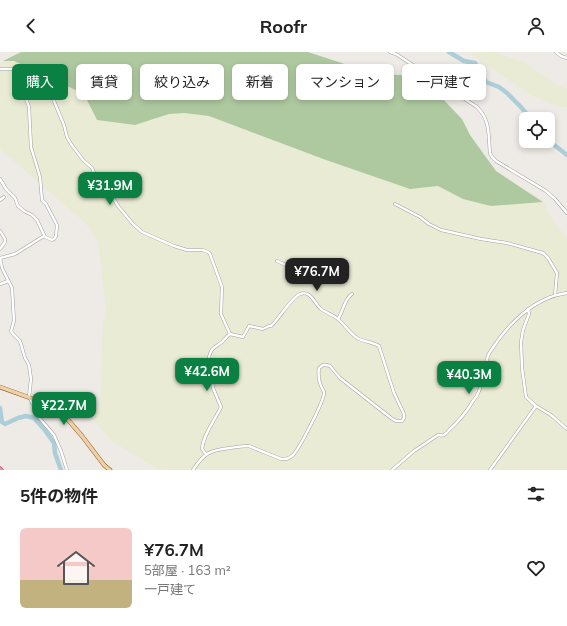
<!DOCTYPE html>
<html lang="ja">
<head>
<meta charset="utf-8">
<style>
	:root { --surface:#fff; --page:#f2f2f2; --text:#222; --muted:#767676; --line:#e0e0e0; --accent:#0b8043 }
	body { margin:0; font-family:Mulish,"Noto Sans JP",sans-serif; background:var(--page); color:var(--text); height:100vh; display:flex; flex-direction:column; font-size:15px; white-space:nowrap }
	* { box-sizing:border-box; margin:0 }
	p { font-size:13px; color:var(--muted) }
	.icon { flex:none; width:22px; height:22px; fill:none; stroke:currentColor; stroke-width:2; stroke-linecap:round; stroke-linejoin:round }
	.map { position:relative; height:418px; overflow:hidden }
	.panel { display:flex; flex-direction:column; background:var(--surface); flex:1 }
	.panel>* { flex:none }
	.banner { position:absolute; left:12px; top:12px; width:543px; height:36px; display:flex; gap:8px }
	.tools { position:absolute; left:519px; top:60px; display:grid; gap:8px }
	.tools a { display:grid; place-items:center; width:36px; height:36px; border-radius:6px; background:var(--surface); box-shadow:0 2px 6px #0003; font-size:20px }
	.price { position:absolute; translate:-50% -34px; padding:0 9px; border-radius:8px; background:var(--accent); color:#fff; font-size:13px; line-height:26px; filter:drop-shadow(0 1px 2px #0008) }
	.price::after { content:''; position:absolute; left:50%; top:24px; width:12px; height:9px; margin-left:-6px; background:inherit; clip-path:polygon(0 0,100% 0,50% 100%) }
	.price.current { background:#222; color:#fff }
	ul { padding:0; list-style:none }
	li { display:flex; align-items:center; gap:12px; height:100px; padding:0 20px }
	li+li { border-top:1px solid var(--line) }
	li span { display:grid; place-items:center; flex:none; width:112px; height:80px; border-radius:6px; color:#555 }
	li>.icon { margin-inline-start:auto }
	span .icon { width:48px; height:48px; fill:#fffc; stroke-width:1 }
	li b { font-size:17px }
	h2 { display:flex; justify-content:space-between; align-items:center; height:48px; padding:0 20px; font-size:17px }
	.pill { padding:0 14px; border-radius:6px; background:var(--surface); box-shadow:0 2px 6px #0003; font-size:14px; line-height:36px }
	.pill.current { background:var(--accent); color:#fff }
	header { display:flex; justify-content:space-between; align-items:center; height:52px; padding:0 20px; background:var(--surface); font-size:18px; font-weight:700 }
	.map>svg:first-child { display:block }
	.farmland { fill:#eaebd4 }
	.forest { fill:#aec9a0 }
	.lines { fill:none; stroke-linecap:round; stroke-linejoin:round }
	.river { stroke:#accfd7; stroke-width:4.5 }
	.minor-casing { stroke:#a0a0a0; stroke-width:3.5 }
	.major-casing { stroke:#885c12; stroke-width:4.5 }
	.highway-casing { stroke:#c63a6f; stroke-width:5 }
	.minor { stroke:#fff; stroke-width:2.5 }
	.major { stroke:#f1cfa9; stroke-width:3.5 }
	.highway { stroke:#dc97a7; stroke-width:4 }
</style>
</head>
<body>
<header><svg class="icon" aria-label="back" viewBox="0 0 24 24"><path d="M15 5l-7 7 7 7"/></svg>Roofr<svg class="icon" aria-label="person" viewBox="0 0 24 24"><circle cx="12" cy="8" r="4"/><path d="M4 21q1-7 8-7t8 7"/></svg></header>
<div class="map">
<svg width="567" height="418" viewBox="0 0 567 418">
	<rect width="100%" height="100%" fill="#eeebe6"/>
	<g class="farmland">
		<polygon points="469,0 496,0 499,2 524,10 532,15 555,32 567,37 567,55 560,55 532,44 492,17"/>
		<polygon points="3,9 14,9 84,42 97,68 135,73 169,62 184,61 209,64 326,108 410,137 438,134 463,147 543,150 554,170 567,185 567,418 164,418 157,417 112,389 94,369 100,349 103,271 106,256 98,188 84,170 0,97 0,13"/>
	</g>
	<polygon class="forest" points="21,0 308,0 375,22 401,23 424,32 437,41 462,67 470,83 496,119 543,150 491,154 463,147 438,134 410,137 326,108 209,64 184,61 169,62 135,73 97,68 84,42 14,9 3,9"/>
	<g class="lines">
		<g class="river">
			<polyline points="449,0 464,9 475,11 486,30 499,35 507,41 520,54 531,67"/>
			<polyline points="548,88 567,103"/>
			<polyline points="0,356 2,370 5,372 18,366 26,364 34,366 44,377 54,391 55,401 61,418"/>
		</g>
		<defs>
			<g id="minor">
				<path d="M 390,0 L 396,2 L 477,55 C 491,69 488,83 490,101 L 492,105 L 496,109 L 546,139 L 555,147 L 567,161"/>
				<polyline points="556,0 561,4 567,6"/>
				<polyline points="0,17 12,17 46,34 49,37 64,73 67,85 71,92 83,108 92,116 97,127 103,135 111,142 118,154 133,172 142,180 174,194 187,198 203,198 208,200 210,202 222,235 221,262 230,282"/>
				<polyline points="0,127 6,137 15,146 18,154 24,159 32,163 37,168 45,185 52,188 54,187 56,184 57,173 46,152 42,148 40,125 31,95 29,55 17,22 17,19"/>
				<polyline points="0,148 4,145"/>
				<polyline points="395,152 420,165 429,172 441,178 481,187 507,191 543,201 548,206 557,221 555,243"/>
				<polyline points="0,179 5,187 5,190 0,197"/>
				<polyline points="0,206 2,216 12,236 14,269 11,279 13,282 20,289 25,306 29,313 31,327 29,345 34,354 36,362 54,383 61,399 67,418"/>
				<polyline points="0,206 15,202 44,184"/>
				<polyline points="277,209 308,223"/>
				<polyline points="0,232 8,229"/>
				<polyline points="528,257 529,262 523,278 521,290 522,316 526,345 536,354 551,363 567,377"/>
				<path d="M 338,267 C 343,260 344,247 352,242"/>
				<path d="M 206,402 L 202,397 C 203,383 215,368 221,355 L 213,336 L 209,305 C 211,295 216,295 222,290 C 225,287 227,284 230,282"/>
				<path d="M 193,418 C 204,401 210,398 230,396 C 236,395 243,394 249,394 L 281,407 C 286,407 289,407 293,403 C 299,397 325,348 324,340 C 323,338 322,336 321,334 C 319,329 318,322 319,316 L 323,313 L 326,313 L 330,314 L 340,326 L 391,366 L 396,369 L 402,369 L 404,366 L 404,362 L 394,341 L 379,294 C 373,290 366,290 359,287 C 351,283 346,274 339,268 C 334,263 326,261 321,257 C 314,251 311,238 300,242 C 291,246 279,267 271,274 L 269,274 L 263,277 L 249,274 L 243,285 L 230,282"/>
				<path d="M 392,418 L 414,399 L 438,383 C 440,383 442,384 444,383 C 444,383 448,380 448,379 C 458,370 466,361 473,349 C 476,346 478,342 479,339 C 482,332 484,325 485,318 C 486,312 486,306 490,300 C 507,273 534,245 567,241"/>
				<polyline points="490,418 536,354"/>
			</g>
			<polyline id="major" points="0,335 47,352 63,362 82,384 104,413 110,418"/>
			<polyline id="highway" points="0,417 1,418"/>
		</defs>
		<use href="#minor" class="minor-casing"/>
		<use href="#major" class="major-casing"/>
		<use href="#highway" class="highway-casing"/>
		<use href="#minor" class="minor"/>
		<use href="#major" class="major"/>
		<use href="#highway" class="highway"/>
	</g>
</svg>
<div class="tools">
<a><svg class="icon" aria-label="locate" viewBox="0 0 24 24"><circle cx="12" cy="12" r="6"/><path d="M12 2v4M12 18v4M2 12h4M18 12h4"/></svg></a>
</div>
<b class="price" style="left:110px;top:154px">¥31.9M</b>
<b class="price current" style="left:317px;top:240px">¥76.7M</b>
<b class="price" style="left:207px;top:340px">¥42.6M</b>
<b class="price" style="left:469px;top:343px">¥40.3M</b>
<b class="price" style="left:64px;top:374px">¥22.7M</b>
<div class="banner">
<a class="pill current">購入</a>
<a class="pill">賃貸</a>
<a class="pill">絞り込み</a>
<a class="pill">新着</a>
<a class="pill">マンション</a>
<a class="pill">一戸建て</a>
</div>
</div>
<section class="panel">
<h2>5件の物件<svg class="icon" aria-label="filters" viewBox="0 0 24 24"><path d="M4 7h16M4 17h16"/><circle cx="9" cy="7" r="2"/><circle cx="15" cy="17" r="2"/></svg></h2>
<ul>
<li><span style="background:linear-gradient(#f6c9c9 65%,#c2b280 0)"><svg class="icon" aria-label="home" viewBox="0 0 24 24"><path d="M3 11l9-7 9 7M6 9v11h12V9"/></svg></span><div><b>¥76.7M</b><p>5部屋 · 163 m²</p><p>一戸建て</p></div><svg class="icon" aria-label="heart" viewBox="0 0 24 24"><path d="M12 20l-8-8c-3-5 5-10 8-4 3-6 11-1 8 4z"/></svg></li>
</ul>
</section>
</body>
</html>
